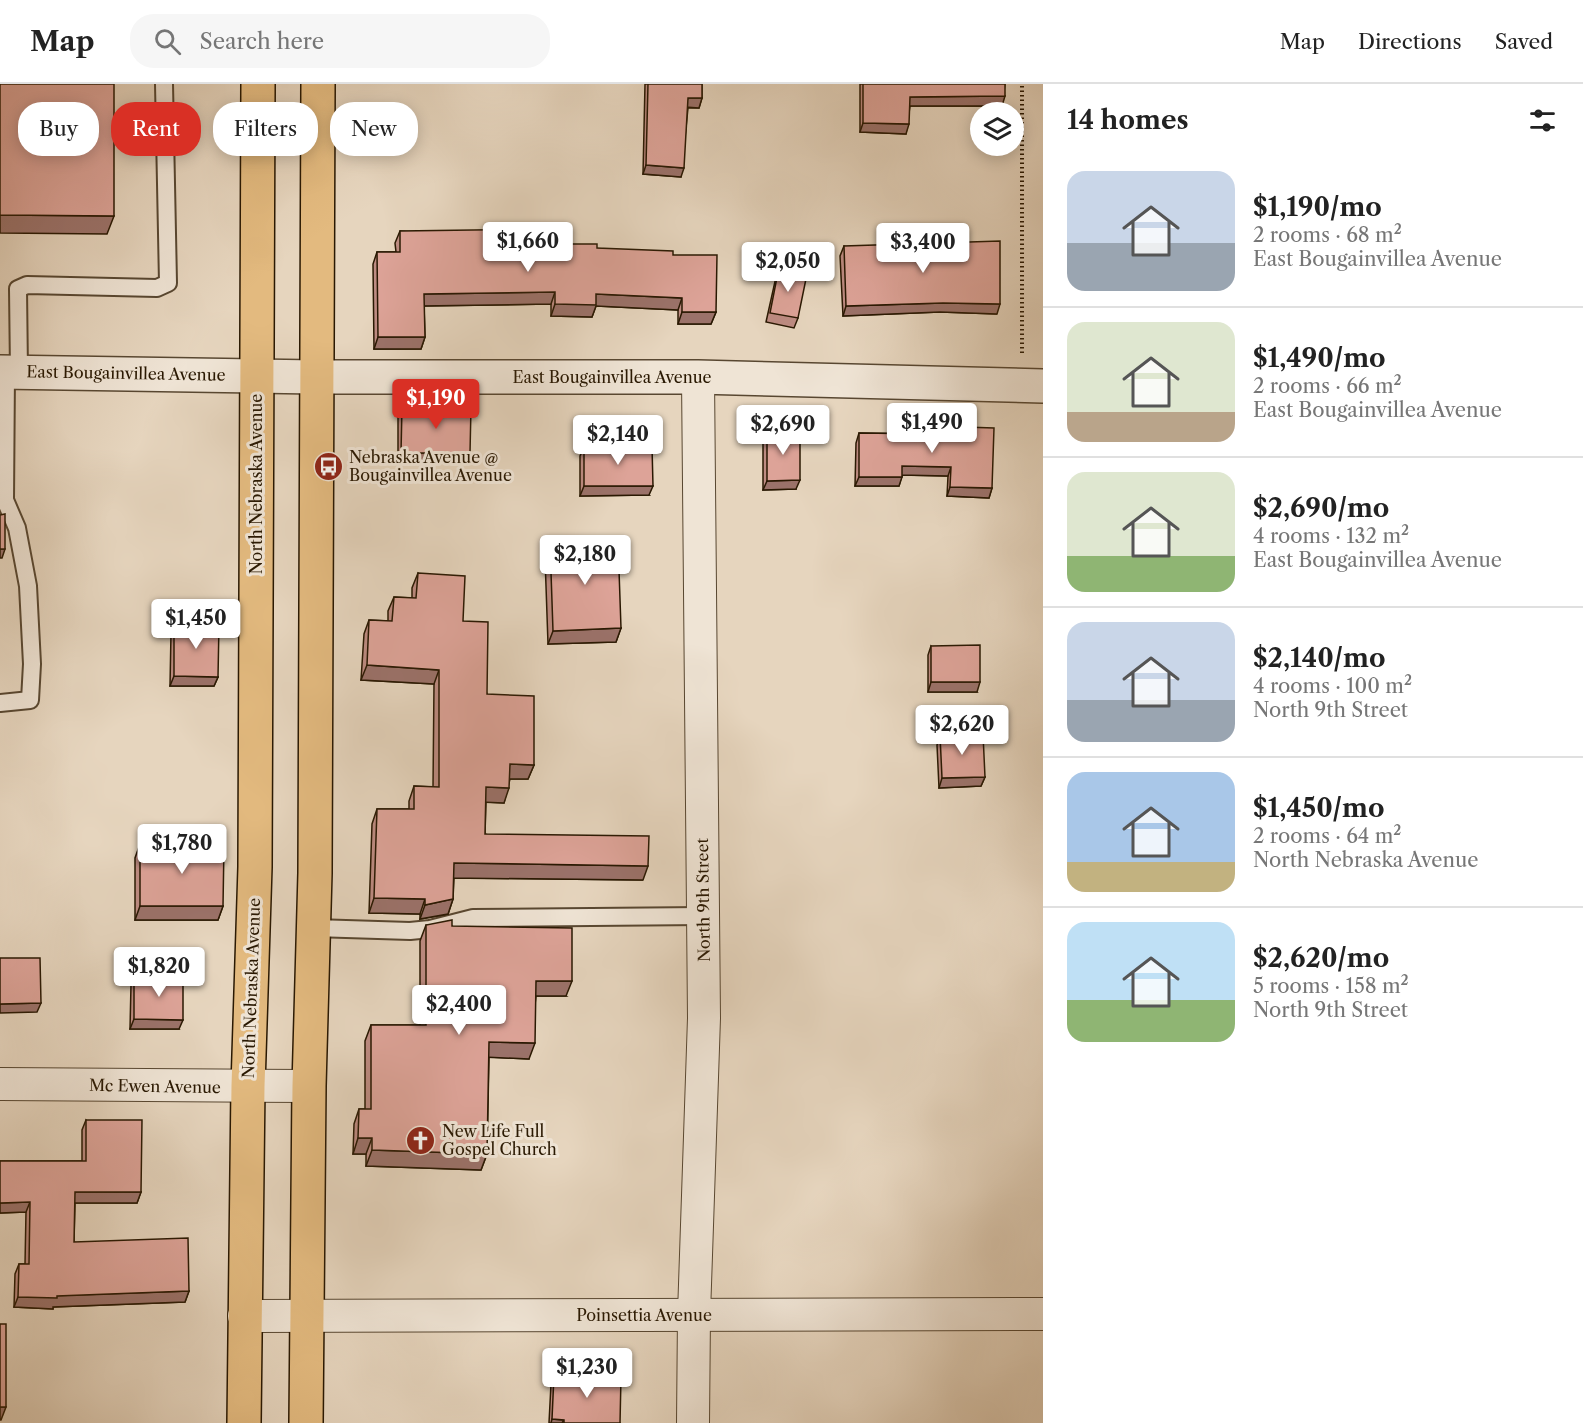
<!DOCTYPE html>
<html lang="en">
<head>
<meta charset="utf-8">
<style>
	:root { --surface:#fff; --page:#f6f6f6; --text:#222; --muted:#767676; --line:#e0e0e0; --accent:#d93025 }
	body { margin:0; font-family:"Libre Caslon Text",serif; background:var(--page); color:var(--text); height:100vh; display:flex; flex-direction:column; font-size:22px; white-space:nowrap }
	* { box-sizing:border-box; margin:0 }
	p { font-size:20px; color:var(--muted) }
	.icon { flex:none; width:33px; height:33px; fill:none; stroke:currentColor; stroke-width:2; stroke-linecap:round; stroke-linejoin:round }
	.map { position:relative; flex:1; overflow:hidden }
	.drawer { display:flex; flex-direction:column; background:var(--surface); width:540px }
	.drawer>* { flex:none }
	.top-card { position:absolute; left:18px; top:18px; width:570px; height:54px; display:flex; gap:12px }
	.buttons { position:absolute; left:970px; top:18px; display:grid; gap:12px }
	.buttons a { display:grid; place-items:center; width:54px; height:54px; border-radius:50%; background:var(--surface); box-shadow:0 3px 15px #0003; font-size:30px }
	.price { position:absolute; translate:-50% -51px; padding:0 14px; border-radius:6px; background:#fff; color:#222; font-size:20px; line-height:39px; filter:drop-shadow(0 2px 3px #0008) }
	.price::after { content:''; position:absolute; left:50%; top:36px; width:18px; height:14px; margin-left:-9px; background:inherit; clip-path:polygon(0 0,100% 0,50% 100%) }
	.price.active { background:var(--accent); color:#fff }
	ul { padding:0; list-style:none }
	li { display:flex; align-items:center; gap:18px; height:150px; padding:0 24px }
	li+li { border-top:2px solid var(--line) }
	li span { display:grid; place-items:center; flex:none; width:168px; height:120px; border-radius:18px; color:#555 }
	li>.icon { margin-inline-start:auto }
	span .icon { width:72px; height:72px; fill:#fffc; stroke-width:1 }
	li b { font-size:26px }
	h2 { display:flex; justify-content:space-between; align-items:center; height:72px; padding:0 24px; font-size:26px }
	.pill { padding:0 21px; border-radius:24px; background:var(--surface); box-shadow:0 3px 15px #0003; font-size:21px; line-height:54px }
	.pill.active { background:var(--accent); color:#fff }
	header { display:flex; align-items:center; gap:36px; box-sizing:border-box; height:84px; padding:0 30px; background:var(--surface); border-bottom:2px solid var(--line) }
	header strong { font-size:28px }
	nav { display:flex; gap:33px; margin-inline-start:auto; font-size:21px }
	.search { width:420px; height:54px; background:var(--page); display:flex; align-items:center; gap:15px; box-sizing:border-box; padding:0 21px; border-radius:24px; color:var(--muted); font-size:22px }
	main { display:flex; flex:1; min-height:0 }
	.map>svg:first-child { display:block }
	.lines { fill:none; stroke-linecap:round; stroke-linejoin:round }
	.service-casing { stroke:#584731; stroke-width:20 }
	.minor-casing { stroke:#584731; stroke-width:34 }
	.tertiary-casing { stroke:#584731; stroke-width:36 }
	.primary-casing { stroke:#291802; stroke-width:36 }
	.path { stroke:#291802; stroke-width:4; stroke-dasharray:1.5 3; stroke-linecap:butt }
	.service { stroke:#efe4d5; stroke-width:16 }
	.minor { stroke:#efe4d5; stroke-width:32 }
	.tertiary { stroke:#efe4d5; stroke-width:33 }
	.primary { stroke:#e3ba7f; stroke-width:33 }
	.wall { fill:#be8c83; stroke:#291802; stroke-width:1.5 }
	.shaded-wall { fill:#9b726a; stroke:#291802; stroke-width:1.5 }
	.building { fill:#dda398; stroke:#291802; stroke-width:1.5 }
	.labels { text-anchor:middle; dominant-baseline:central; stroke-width:6; stroke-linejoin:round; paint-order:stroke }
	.street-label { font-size:16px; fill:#291802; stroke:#efe4d5 }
	.poi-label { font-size:16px; fill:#291802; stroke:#efe4d5; text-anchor:start }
</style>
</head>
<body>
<header>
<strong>Map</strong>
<div class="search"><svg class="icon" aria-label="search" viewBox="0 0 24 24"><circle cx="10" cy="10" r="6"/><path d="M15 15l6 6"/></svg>Search here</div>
<nav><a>Map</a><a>Directions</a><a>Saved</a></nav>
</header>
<main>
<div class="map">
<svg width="1043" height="1339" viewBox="0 0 1043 1339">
	<rect width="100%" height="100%" fill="#e6d5be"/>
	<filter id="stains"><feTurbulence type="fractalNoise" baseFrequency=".00333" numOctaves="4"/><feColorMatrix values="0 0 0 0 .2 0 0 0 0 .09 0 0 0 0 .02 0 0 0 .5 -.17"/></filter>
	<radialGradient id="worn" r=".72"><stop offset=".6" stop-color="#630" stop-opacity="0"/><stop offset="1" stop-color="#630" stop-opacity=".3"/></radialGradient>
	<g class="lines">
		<defs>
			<g id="service">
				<polyline points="19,288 18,205 27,201 157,204 168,199 164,0"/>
				<polyline points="0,619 30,616 32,580 28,502 17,444 5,416 6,288"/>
				<polyline points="314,844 410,847 430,845 473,834 703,832"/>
			</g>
			<g id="minor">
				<polyline points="0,1000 309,1002"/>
				<polyline points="244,1232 1043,1230"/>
				<polyline points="693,1339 694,1230 704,934 698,293"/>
			</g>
			<polyline id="tertiary" points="0,288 316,293 698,293 1043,302"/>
			<g id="primary">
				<polyline points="244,1339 248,1002 255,783 258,0"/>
				<polyline points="306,1339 309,1002 315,789 318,0"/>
			</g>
		</defs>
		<use href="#service" class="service-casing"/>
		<use href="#minor" class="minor-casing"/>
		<use href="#tertiary" class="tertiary-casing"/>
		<use href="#primary" class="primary-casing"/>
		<polyline class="path" points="1022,269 1022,0"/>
		<use href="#service" class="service"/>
		<use href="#minor" class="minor"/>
		<use href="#tertiary" class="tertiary"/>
		<use href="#primary" class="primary"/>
	</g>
	<g class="wall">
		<polygon points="645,0 702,0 702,14 699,24 688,24 681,93 643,90"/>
		<polygon points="860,0 1005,0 1002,22 910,22 906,50 860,48"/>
		<polygon points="400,147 673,171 716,228 711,240 678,240 678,226 596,222 592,233 551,232 551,220 424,222 425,253 421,265 374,265 373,180 377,168 396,168 395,159"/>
		<polygon points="844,162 997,230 940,228 843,232 840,172"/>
		<polygon points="779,183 798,234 794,244 766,238 776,193"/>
		<polygon points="402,323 470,369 467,378 398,378 398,332"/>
		<polygon points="932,342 992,404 989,414 947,412 948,392 902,391 899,402 855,402 856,359 859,349 929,350"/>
		<polygon points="767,348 796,405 763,406 763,358"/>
		<polygon points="584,363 649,411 580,412 580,372"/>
		<polygon points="550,459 621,544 616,558 548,560 545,473"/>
		<polygon points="418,489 463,537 487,610 534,681 528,695 510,695 504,719 486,718 485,750 643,796 454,794 453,815 448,830 420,835 420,830 369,829 372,740 377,725 409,725 409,717 414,702 433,703 434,600 361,596 364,550 369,536 388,537 388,527 394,513 412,514 412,504"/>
		<polygon points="174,540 218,593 214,602 170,602 171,549"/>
		<polygon points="931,562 977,608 928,608 928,571"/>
		<polygon points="940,651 985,693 981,702 939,704 937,661"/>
		<polygon points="140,760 223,822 218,836 135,836 135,774"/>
		<polygon points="426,841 452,842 566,912 536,912 529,975 489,973 487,1070 481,1086 366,1082 366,1070 353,1070 354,1040 359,1025 365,1025 365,957 371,941 420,941 420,857"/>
		<polygon points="134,892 179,945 130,945 131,901"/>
		<polygon points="86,1036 141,1108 137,1119 75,1119 74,1158 189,1207 185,1218 53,1223 53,1225 14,1223 15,1190 19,1180 25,1180 26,1128 0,1129 0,1077 82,1077 82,1046"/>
		<polygon points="554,1291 620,1339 549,1339 551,1300"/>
	</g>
	<g class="shaded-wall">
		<polygon points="1005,12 1002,22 906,22 910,13"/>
		<polygon points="688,14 702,14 699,24 685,23"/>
		<polygon points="863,39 909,40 906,50 860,48"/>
		<polygon points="646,81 684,84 681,93 643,90"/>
		<polygon points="0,131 114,132 107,150 0,149"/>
		<polygon points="555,208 551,220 420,222 424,210"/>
		<polygon points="596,210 682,214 678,226 596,222 592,233 551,232 555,220"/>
		<polygon points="943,219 1000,220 997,230 940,228 843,232 846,222"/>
		<polygon points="682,228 716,228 711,240 678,240"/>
		<polygon points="378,253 425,253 421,265 374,265"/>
		<polygon points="401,369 470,369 467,378 398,378"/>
		<polygon points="902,382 951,383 948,392 899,391"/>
		<polygon points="859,393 902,393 899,402 855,402"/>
		<polygon points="800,396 796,405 763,406 767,397"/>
		<polygon points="584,402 653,402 649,411 580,412"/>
		<polygon points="950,403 992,404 989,414 947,412"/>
		<polygon points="0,465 5,465 2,474 0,474"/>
		<polygon points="621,544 616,558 548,560 553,547"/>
		<polygon points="367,581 439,586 434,600 361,596"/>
		<polygon points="174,592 218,593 214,602 170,602"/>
		<polygon points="931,598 980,598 977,608 928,608"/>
		<polygon points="510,680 534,681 528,695 505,695"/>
		<polygon points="985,693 981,702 939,704 942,694"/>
		<polygon points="486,703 509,704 504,719 480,718"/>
		<polygon points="454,779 648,782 643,796 449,794"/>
		<polygon points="374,814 425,815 420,830 369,829"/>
		<polygon points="453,815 448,830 420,835 425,821"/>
		<polygon points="140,822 223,822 218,836 135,836"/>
		<polygon points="536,897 572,897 566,912 531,912"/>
		<polygon points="41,919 37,928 0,929 0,920"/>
		<polygon points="134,935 183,936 179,945 130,945"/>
		<polygon points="489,958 535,959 529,975 483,973"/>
		<polygon points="358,1054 372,1054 366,1070 353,1070"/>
		<polygon points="372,1066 487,1070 481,1086 366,1082"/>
		<polygon points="75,1108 141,1108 137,1119 71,1119"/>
		<polygon points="30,1118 26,1128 0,1129 0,1119"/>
		<polygon points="189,1207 185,1218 53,1223 53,1225 14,1223 18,1213"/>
		<polygon points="0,1323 6,1323 1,1336 0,1336"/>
		<polygon points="552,1335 564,1336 562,1339 551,1339"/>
	</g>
	<g class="building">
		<polygon points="0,0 114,0 114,132 0,131"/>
		<polygon points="648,0 702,0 702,14 688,14 684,84 646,81"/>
		<polygon points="863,0 1005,0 1005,12 910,13 909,40 863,39"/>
		<polygon points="540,145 540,160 597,160 597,164 673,167 673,171 717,171 716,228 682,228 682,214 596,210 596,221 555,220 555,208 424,210 425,253 378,253 377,168 400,168 400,147"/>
		<polygon points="1000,157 1000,220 943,219 846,222 844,162"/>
		<polygon points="779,183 807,190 798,234 770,229"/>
		<polygon points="402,323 471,323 470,369 401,369"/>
		<polygon points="932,342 994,344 992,404 950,403 951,383 902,382 902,393 859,393 859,349 931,350"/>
		<polygon points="767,348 800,348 800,396 767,397"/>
		<polygon points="652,362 653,402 584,402 584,363"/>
		<polygon points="5,430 5,465 0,465 0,431"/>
		<polygon points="618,457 621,544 553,547 550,459"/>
		<polygon points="418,489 465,492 463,537 488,538 487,610 534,612 534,681 510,680 509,704 486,703 485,750 649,752 648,782 454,779 453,815 425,821 425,815 374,814 377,725 414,725 414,702 439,703 439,586 367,581 369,536 392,537 394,513 416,514"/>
		<polygon points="174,540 219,540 218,593 174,592"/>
		<polygon points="980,561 980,598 931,598 931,562"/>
		<polygon points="983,650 985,693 942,694 940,651"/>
		<polygon points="140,760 224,761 223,822 140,822"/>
		<polygon points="452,836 452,842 572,844 572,897 536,897 535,959 489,958 487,1070 372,1066 372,1054 358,1054 359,1025 371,1025 371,941 426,941 426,841"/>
		<polygon points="0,874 40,874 41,919 0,920"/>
		<polygon points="134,892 183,892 183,936 134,935"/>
		<polygon points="86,1036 142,1036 141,1108 75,1108 74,1158 188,1154 189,1207 57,1212 57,1214 18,1213 19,1180 29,1180 30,1118 0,1119 0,1077 86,1077"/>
		<rect x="0" y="1240" width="6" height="83"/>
		<polygon points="554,1291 621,1293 620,1339 564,1339 564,1336 552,1335"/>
	</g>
	<defs>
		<symbol id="bus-disc" viewBox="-11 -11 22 22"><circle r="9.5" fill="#8f2418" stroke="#efe4d5"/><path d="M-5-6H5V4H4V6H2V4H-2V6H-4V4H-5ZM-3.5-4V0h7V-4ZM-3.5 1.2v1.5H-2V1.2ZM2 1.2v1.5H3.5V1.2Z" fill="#fff"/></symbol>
		<symbol id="church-disc" viewBox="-11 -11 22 22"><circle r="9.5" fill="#8f2418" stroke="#efe4d5"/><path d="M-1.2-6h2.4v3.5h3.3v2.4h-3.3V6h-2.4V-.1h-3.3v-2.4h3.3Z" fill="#fff"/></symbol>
	</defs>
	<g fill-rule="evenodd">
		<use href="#bus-disc" x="312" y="366" width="33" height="33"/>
		<use href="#church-disc" x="404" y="1040" width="33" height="33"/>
	</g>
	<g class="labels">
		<g class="street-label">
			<text transform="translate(126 289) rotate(1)">East Bougainvillea Avenue</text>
			<text x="612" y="293">East Bougainvillea Avenue</text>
			<text transform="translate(256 400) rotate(-90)">North Nebraska Avenue</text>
			<text transform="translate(703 816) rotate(-91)">North 9th Street</text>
			<text transform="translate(251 904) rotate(-88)">North Nebraska Avenue</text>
			<text transform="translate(155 1002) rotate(1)">Mc Ewen Avenue</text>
			<text x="644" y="1231">Poinsettia Avenue</text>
		</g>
		<g class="poi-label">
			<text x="349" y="373">Nebraska Avenue @<tspan x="349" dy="18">Bougainvillea Avenue</tspan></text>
			<text x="442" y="1047">New Life Full<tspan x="442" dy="18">Gospel Church</tspan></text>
		</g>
	</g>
	<rect width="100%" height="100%" filter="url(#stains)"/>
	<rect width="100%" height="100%" fill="url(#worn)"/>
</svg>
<div class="buttons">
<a><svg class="icon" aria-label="layers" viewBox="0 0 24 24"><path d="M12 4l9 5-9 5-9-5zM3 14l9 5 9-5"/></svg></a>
</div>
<b class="price" style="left:528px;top:189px">$1,660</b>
<b class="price" style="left:923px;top:190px">$3,400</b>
<b class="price" style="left:788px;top:209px">$2,050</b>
<b class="price active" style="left:436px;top:346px">$1,190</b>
<b class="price" style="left:932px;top:370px">$1,490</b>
<b class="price" style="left:783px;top:372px">$2,690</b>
<b class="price" style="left:618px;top:382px">$2,140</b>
<b class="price" style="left:585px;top:502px">$2,180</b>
<b class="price" style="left:196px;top:566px">$1,450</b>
<b class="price" style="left:962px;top:672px">$2,620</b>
<b class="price" style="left:182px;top:791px">$1,780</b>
<b class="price" style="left:159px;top:914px">$1,820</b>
<b class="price" style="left:459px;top:952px">$2,400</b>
<b class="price" style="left:587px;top:1315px">$1,230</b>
<div class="top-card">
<a class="pill">Buy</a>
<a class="pill active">Rent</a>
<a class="pill">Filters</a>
<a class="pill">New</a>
</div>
</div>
<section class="drawer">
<h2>14 homes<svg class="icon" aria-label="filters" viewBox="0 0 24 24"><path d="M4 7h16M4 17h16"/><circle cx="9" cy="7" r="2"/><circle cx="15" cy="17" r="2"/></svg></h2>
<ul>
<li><span style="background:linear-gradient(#c9d6e8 60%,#9aa5b1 0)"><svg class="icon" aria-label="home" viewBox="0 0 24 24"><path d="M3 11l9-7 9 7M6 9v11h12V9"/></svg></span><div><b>$1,190/mo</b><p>2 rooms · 68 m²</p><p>East Bougainvillea Avenue</p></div></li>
<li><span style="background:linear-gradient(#dfe7d0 75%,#b9a48a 0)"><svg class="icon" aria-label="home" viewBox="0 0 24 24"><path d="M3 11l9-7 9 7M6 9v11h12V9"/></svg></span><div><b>$1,490/mo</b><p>2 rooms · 66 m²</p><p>East Bougainvillea Avenue</p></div></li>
<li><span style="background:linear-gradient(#dfe7d0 70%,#8fb573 0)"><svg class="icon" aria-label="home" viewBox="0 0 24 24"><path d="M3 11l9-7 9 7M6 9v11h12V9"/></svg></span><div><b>$2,690/mo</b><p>4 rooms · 132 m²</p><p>East Bougainvillea Avenue</p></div></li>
<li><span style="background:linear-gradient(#c9d6e8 65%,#9aa5b1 0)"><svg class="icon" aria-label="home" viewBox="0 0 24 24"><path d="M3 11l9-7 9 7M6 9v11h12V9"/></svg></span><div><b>$2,140/mo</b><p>4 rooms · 100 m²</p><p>North 9th Street</p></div></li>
<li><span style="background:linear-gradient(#a9c7e8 75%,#c2b280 0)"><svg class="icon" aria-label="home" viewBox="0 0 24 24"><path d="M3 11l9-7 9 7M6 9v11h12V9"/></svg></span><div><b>$1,450/mo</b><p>2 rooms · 64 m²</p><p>North Nebraska Avenue</p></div></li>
<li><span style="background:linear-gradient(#bfe0f5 65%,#8fb573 0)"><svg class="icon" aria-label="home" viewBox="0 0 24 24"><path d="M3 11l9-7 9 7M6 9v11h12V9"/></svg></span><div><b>$2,620/mo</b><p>5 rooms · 158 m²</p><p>North 9th Street</p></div></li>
</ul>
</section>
</main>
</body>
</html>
